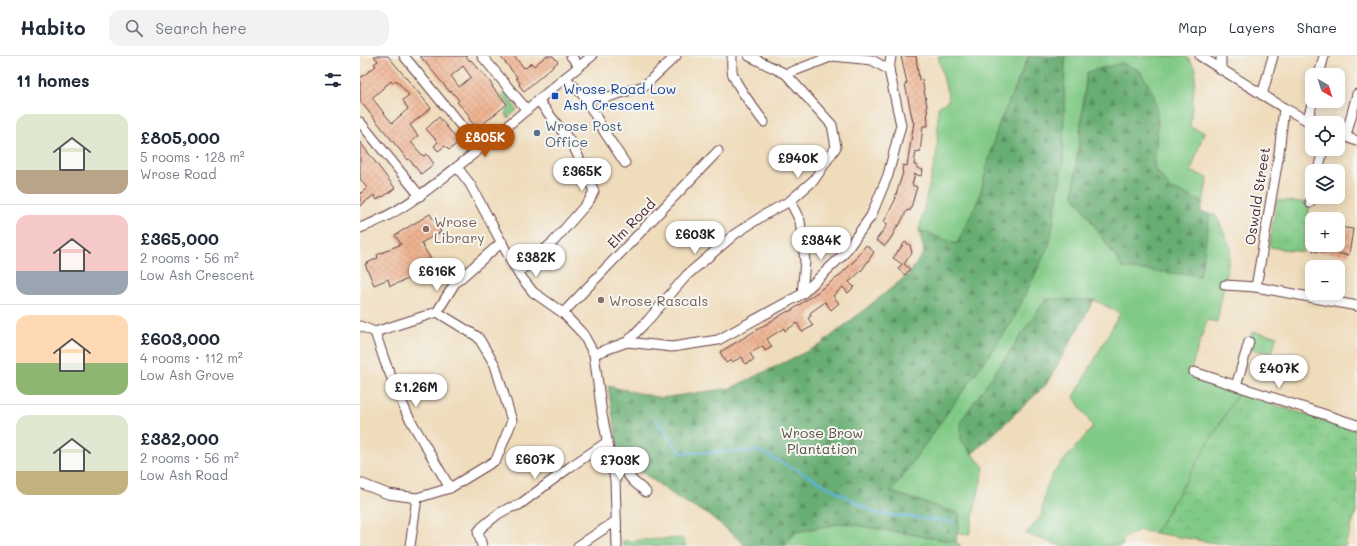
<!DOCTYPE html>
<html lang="en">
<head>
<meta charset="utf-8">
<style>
	:root { --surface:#fff; --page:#f2f2f3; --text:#1f2937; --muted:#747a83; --line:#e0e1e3; --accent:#b45309 }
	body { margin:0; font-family:Mali,sans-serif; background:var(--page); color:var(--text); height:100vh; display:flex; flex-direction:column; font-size:15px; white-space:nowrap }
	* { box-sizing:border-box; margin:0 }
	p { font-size:13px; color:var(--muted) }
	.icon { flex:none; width:22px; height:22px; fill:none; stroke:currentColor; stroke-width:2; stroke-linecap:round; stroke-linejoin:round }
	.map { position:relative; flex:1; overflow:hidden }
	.side { display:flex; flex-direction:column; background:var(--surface); width:360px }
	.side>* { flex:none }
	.needle { width:26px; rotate:141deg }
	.controls { position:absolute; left:945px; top:12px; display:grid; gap:8px }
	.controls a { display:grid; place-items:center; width:40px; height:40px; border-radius:8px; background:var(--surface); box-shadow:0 2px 10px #0003; font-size:20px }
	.price { position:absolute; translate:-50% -34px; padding:0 9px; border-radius:14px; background:#fff; color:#222; font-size:13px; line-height:26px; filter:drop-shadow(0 1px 2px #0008) }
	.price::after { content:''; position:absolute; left:50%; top:24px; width:12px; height:9px; margin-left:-6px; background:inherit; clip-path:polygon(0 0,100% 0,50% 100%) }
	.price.active { background:var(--accent); color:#fff }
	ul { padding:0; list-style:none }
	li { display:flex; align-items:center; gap:12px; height:100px; padding:0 16px }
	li+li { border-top:1px solid var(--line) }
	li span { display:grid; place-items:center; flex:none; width:112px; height:80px; border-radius:12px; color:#555 }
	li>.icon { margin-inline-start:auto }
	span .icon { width:48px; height:48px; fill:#fffc; stroke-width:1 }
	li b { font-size:17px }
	h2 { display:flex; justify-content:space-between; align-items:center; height:48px; padding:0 16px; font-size:17px }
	header { display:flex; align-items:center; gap:24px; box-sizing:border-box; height:56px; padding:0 20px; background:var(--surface); border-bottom:1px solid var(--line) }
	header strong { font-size:19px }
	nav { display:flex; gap:22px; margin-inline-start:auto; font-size:14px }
	.search { width:280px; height:36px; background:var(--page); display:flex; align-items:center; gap:10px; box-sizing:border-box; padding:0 14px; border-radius:12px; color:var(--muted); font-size:15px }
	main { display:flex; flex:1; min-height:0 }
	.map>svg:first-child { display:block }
	.grass { fill:#81ca86; stroke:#667458 }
	.forest { fill:url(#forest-firs); stroke:#59664f }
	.park { fill:url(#park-crowns); stroke:#667458 }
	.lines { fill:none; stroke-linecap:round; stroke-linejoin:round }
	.stream { stroke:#5eb3da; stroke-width:2.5 }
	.building { fill:url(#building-cross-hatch); fill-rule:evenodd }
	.minor-casing { stroke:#633b41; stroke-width:11 }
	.minor { stroke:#fff; stroke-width:9 }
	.transit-dot { fill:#1a4fb4; stroke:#f6f6f2; stroke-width:1.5 }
	.service-dot { fill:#5c6f8a; stroke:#f6f6f2; stroke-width:1.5 }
	.education-dot { fill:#8d6e63; stroke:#f6f6f2; stroke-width:1.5 }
	.labels { text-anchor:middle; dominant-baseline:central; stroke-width:4; stroke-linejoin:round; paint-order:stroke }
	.transit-label { font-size:14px; fill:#164399; stroke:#f6f6f2; text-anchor:start }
	.service-label { font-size:14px; fill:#4e5e75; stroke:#f6f6f2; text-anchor:start }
	.street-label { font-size:14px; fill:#4a1f2b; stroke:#f6f6f2 }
	.education-label { font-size:14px; fill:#785e54; stroke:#f6f6f2; text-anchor:start }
	.park-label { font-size:14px; fill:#5a5246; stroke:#f6f6f2 }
</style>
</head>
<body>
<header>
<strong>Habito</strong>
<div class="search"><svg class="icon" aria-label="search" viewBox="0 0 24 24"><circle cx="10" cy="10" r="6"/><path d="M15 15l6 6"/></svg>Search here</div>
<nav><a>Map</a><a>Layers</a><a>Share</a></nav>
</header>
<main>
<section class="side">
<h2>11 homes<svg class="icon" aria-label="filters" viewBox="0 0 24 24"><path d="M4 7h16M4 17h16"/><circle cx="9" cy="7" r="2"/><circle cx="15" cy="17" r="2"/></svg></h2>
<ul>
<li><span style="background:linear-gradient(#dfe7d0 70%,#b9a48a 0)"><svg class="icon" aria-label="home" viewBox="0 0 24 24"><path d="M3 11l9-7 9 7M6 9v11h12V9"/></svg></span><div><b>£805,000</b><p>5 rooms · 128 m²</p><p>Wrose Road</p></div></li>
<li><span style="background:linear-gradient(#f6c9c9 70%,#9aa5b1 0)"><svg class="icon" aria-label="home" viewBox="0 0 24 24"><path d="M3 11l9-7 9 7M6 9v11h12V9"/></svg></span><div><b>£365,000</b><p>2 rooms · 56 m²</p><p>Low Ash Crescent</p></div></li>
<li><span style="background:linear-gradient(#ffd9b3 60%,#8fb573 0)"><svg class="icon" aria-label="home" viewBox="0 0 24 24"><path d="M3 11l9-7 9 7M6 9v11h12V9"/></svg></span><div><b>£603,000</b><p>4 rooms · 112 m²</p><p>Low Ash Grove</p></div></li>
<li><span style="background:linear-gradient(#dfe7d0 70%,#c2b280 0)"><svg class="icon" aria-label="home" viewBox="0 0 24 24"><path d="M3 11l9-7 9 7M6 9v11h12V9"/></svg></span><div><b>£382,000</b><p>2 rooms · 56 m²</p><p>Low Ash Road</p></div></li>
</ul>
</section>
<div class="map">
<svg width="997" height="490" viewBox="0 0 997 490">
	<defs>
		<pattern id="forest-firs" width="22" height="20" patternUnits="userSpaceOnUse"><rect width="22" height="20" fill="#68ae73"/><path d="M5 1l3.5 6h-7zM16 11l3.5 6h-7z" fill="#588d5f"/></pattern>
		<pattern id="park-crowns" width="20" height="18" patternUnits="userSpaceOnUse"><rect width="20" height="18" fill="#81ca86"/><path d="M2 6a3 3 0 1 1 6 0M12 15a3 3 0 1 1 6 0" fill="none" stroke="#71ad74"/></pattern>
		<pattern id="building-cross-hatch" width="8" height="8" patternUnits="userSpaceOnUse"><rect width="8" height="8" fill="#eeb492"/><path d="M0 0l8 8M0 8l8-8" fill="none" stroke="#ce9a7e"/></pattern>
	</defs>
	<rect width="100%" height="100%" fill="#f6f6f2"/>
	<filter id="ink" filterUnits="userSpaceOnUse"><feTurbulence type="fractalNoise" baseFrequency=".025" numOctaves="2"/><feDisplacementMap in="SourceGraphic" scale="8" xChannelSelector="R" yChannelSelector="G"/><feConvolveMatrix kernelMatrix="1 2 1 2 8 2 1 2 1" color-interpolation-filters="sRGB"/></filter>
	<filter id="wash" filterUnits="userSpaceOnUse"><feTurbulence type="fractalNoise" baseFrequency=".012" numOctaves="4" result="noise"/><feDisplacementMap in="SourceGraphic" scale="16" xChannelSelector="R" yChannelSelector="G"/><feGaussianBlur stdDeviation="0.9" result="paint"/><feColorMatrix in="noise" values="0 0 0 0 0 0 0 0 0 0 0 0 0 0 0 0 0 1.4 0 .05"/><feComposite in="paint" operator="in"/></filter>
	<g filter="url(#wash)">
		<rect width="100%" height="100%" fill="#efdcbb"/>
		<g class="grass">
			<polygon points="578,0 669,0 638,70 619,142 597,188 559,174 577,95 578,51 589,44"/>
			<polygon points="705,0 826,0 836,13 830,71 844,76 831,115 848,122 843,146 811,133 794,111 798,65 727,16 713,138 763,212 840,220 850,158 856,159 871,193 857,266 847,264 829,319 878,337 795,477 779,474 763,483 762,490 701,490 666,478 681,460 686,432 694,416 733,371 714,341 760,257 734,244 612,398 624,411 609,479 597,476 599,458 531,436 652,266 703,106"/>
			<polygon points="145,36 157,54 148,62 145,56 150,51 141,40"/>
			<polygon points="892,276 917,280 912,297 887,293"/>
			<polygon points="483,467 596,486 601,490 424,490 436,476"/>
			<polygon points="322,482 326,490 263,490 263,485"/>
		</g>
		<g class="forest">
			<polygon points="669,0 705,0 703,106 690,187 652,266 531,436 600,458 596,486 483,467 436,476 424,490 384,490 383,487 349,459 318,442 265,404 257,387 248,330 301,342 371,332 460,289 549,218 564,196 559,174 597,188 619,142 638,70"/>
			<polygon points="762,7 780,15 794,38 798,65 794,112 811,133 843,146 840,156 850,158 840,220 763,212 713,138 727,16"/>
			<polygon points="686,243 734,244 686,329 612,398 601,384 601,365"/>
		</g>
		<g class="park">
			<polygon points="917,144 950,147 943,196 909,191"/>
			<polygon points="878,337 997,375 997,412 995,420 997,421 997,453 985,490 874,490 795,477"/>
		</g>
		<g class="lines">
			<polyline class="stream" points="296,364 321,397 399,395 445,418 515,457 593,466"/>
		</g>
		<g id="blocks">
			<g class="building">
				<path d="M 14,0 L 28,0 L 71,52 L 50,69 L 58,80 L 51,86 L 62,99 L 64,100 L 67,98 L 74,108 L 61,118 L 49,103 L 48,104 L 39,93 L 0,45 L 0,22 L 16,10 L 14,8 L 18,5 ZM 36,24 L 49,39 L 43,44 L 48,53 L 32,67 L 12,42 L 31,25 L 33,27 Z"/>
				<path d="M 60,0 L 106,0 L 110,5 L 111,4 L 125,20 L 133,30 L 132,31 L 147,48 L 117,73 L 109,63 L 109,59 L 97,46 L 99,44 L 91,35 L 90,36 ZM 103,10 L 111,21 L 99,31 L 91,20 Z"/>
				<polygon points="140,0 154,0 164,12 165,11 166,12 171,7 174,10 186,0 193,0 198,6 164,35 159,29 160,27 156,22 157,21"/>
				<polygon points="541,0 556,0 559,24 562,23 567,50 568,70 563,70 560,96 556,95 554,109 557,109 557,112 563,114 561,120 555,118 552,129 557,131 550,155 547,154 539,170 538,169 531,182 525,190 516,184 528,168 524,166 536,142 535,142 543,116 542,115 543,109 547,110 554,66 553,66 545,28 547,27"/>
				<polygon points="79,61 99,86 89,94 85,90 78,95 74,90 78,86 66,73"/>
				<polygon points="0,86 35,132 23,141 22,140 17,144 14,139 0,150 0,138 7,132 0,123"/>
				<polygon points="70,158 81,176 61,187 72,205 60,212 62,215 51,222 30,230 28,223 14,229 5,208 18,202 17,199 41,188 35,179"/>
				<polygon points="978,171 993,173 989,199 953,195 954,189 978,189"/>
				<polygon points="545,186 550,189 552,197 544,208 550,213 545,219 538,213 542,208 533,202"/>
				<polygon points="506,189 514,196 502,214 489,226 494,231 488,237 483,231 473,240 479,247 471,254 465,246 450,257 451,260 448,262 453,270 442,276 437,267 425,275 424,272 407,283 412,291 405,295 403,290 390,297 394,304 385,308 382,301 372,306 371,304 366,307 360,296 428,255 429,256 459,235 476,222 476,223 498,201 497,200"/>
			</g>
		</g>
	</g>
	<g filter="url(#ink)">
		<use href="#blocks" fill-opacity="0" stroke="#633b41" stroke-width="1"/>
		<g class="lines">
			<defs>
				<g id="minor">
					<polyline points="44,0 120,93"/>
					<polyline points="122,0 167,54"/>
					<polyline points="211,0 219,10"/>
					<path d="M 372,0 C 372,6 371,13 373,19 C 378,32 395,54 404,66"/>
					<polyline points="389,0 426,18 473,0"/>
					<polyline points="840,0 924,52 952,67"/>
					<polyline points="861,0 861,14"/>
					<polyline points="529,14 531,0"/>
					<polyline points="426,18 472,69 476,91 454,124 430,145 440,165 445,205 442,238"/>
					<polyline points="959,19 964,0"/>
					<polyline points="205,22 223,39 245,42 284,30 316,0"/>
					<polyline points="223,39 235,59 245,77 265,107"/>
					<polyline points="902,39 913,0"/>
					<polyline points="947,65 953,45"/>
					<polyline points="0,66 60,140"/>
					<polyline points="978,78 997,85"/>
					<polyline points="986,80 997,38"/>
					<polyline points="97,111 110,128 158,217 173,236 203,257 223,278 234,298 242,358 255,424 257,490"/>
					<polyline points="958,115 963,93"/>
					<polyline points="950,147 952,140"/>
					<path d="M 0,172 C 39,158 70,132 102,107 C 146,72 188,35 232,0"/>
					<polyline points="158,217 194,185 229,145 234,135 213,89 178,44"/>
					<polyline points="865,229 896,231 997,250"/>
					<polyline points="896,231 919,97 924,52"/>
					<polyline points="203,257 358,95"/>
					<polyline points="0,270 15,276 77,256 95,227 142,186"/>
					<polyline points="15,276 25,306 47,358 90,432"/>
					<polyline points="267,286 289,263 327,219 375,178 404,159 430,145"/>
					<polyline points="234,298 267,286 312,291 358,284 442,238 483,199 511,160 528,119 541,69 529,14 512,4 473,0"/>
					<polyline points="834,316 997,369"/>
					<polyline points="876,330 889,286"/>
					<polyline points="252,398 273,425 286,436"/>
					<polyline points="0,427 28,438 57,442 90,432 136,404 152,365 135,309 118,281 77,256"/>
					<polyline points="50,490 57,442"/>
					<polyline points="122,490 118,476 122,471 138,458 149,452 159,449 210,411 247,386"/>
					<polyline points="218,490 256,465"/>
				</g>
			</defs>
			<use href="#minor" class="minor-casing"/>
			<use href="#minor" class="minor"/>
		</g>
	</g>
	<rect class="transit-dot" x="191" y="36" width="8" height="8" rx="2"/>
	<circle class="service-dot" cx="177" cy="77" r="4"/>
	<g class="education-dot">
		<circle cx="66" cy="173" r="4"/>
		<circle cx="241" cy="244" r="4"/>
	</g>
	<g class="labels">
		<g class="transit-label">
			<text x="203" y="32">Wrose Road Low<tspan x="203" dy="16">Ash Crescent</tspan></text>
		</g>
		<g class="service-label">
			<text x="185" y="69">Wrose Post<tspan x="185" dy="16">Office</tspan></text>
		</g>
		<g class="street-label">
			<text transform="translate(897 140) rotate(-81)">Oswald Street</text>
			<text transform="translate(271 167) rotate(-46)">Elm Road</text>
		</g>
		<g class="education-label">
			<text x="74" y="165">Wrose<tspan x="74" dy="16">Library</tspan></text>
			<text x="249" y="244">Wrose Rascals</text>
		</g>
		<g class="park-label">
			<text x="462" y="376">Wrose Brow<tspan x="462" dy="16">Plantation</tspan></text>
		</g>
	</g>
</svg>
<div class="controls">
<a><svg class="needle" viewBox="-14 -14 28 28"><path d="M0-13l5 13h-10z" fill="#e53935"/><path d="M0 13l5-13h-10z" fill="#747a83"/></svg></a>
<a><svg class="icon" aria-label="locate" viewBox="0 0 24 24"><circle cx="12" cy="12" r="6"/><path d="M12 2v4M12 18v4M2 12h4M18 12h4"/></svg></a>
<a><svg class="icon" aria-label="layers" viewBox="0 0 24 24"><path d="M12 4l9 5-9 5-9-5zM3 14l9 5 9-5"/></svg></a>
<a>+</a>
<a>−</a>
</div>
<b class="price active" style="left:125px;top:102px">£805K</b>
<b class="price" style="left:438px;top:123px">£940K</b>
<b class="price" style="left:222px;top:136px">£365K</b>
<b class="price" style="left:335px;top:199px">£603K</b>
<b class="price" style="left:461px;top:205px">£384K</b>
<b class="price" style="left:176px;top:222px">£382K</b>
<b class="price" style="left:77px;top:236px">£616K</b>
<b class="price" style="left:919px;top:333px">£407K</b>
<b class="price" style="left:56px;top:352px">£1.26M</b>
<b class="price" style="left:175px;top:424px">£607K</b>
<b class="price" style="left:260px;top:425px">£703K</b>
</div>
</main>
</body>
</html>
